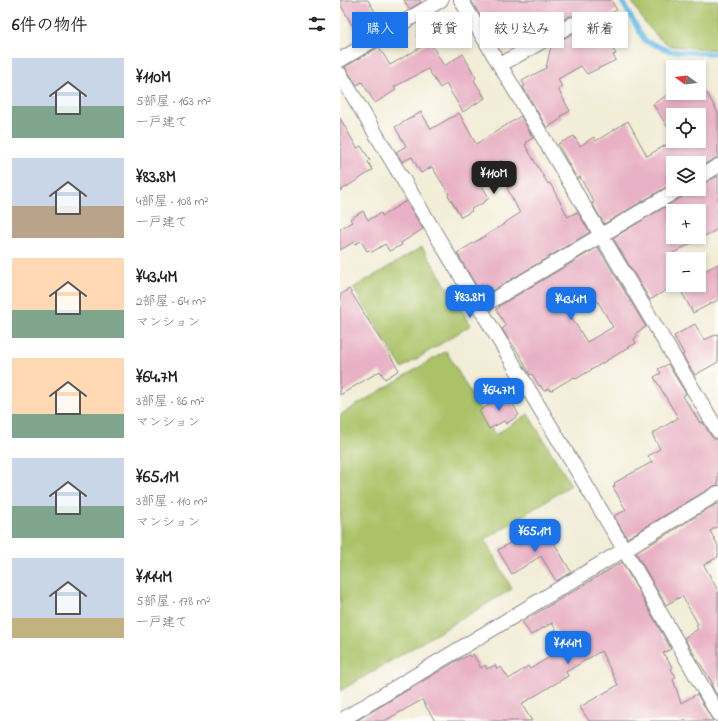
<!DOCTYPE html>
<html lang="ja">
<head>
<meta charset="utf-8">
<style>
	:root { --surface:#fff; --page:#f6f6f6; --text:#222; --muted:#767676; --accent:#1a73e8 }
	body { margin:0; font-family:"Indie Flower","Klee One",sans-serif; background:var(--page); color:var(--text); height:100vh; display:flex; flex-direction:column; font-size:15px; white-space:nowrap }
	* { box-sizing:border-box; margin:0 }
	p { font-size:13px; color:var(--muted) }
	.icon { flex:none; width:22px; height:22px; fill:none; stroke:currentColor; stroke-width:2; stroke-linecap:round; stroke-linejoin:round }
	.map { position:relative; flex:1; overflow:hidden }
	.sheet { display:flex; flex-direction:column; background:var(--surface); width:340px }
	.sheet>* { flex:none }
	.top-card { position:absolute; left:12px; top:12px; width:306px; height:36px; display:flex; gap:8px }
	.needle { width:26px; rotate:285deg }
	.controls { position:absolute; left:326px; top:60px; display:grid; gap:8px }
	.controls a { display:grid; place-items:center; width:40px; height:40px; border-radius:0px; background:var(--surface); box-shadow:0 2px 6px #0003; font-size:20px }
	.price { position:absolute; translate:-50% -34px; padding:0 9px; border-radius:8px; background:var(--accent); color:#fff; font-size:13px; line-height:26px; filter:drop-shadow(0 1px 2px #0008) }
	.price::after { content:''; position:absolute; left:50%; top:24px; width:12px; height:9px; margin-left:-6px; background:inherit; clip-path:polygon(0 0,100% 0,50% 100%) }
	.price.on { background:#222; color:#fff }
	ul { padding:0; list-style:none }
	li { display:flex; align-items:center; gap:12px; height:100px; padding:0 12px }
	li span { display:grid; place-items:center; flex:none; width:112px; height:80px; border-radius:0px; color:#555 }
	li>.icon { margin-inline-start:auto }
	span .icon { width:48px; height:48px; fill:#fffc; stroke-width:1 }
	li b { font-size:17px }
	h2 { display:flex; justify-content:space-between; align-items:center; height:48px; padding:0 12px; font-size:17px }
	.pill { padding:0 14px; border-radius:0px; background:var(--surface); box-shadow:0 2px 6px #0003; font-size:14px; line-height:36px }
	.pill.on { background:var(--accent); color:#fff }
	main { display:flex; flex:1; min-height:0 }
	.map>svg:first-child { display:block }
	.green { fill:#abc267; stroke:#667251 }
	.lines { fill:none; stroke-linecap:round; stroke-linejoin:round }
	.stream { stroke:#71bfec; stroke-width:5 }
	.building { fill:#e8b1c5; fill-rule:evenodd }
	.street-casing { stroke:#8a8889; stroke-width:16 }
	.street { stroke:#fff; stroke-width:14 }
</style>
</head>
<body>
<main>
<section class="sheet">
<h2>6件の物件<svg class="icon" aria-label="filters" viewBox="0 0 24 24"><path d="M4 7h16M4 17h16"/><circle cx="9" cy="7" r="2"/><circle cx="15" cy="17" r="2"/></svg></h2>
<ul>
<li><span style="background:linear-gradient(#c9d6e8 60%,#7fa58c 0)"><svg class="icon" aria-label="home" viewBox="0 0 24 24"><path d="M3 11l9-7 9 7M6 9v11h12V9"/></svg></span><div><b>¥110M</b><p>5部屋 · 163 m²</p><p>一戸建て</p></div></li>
<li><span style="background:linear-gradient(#c9d6e8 60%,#b9a48a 0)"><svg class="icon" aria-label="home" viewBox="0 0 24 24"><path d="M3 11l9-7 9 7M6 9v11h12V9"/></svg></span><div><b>¥83.8M</b><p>4部屋 · 108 m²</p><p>一戸建て</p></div></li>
<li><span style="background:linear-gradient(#ffd9b3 65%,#7fa58c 0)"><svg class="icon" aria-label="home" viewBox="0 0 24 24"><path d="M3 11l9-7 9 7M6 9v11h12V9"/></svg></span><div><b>¥43.4M</b><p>2部屋 · 64 m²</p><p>マンション</p></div></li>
<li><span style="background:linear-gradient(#ffd9b3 70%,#7fa58c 0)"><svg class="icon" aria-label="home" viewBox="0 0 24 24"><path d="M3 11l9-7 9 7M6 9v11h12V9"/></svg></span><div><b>¥64.7M</b><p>3部屋 · 86 m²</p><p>マンション</p></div></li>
<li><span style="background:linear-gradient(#c9d6e8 60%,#7fa58c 0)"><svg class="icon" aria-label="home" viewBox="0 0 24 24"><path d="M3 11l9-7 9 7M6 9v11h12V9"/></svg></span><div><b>¥65.1M</b><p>3部屋 · 110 m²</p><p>マンション</p></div></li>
<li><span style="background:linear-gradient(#c9d6e8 75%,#c2b280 0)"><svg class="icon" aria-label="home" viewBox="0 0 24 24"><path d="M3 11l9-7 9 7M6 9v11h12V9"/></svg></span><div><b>¥144M</b><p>5部屋 · 178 m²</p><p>一戸建て</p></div></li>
</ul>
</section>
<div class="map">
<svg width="378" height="721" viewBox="0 0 378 721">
	<rect width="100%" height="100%" fill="#fdfcf7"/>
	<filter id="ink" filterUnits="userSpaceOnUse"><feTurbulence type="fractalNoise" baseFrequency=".025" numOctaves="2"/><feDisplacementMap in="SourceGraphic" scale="8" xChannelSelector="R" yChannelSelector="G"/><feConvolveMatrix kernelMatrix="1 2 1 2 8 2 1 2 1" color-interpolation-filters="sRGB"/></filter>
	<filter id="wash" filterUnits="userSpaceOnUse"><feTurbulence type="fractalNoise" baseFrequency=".012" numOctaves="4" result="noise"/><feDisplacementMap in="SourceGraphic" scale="16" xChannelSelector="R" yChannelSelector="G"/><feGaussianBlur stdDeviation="0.9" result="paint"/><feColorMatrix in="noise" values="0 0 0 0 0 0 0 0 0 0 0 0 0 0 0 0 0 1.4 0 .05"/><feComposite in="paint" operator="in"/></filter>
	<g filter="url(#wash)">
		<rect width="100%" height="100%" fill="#f2edd7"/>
		<g class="green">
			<polygon points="291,0 378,0 378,50 331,46 319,38 305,23"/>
			<polygon points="82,247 131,325 62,368 13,288"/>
			<polygon points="106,351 155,435 188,414 231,485 145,540 172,589 0,691 0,415"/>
		</g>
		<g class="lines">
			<polyline class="stream" points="281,0 305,41 330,51 378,54"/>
		</g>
		<g id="blocks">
			<g class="building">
				<polygon points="0,0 28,0 38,17 15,30 0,4"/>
				<polygon points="64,0 80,0 81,2 69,9"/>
				<polygon points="131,0 271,0 277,10 271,13 277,22 273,25 280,34 268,42 276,54 273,55 276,60 247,74 241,66 218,79 222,87 218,89 230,111 221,116 222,118 207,128 183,87 185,86 182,81 206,68 211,46 237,31 241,24 240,20 233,16 229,16 180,44 174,34 157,44"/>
				<polygon points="90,17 100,35 85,44 77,31 82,29 78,23"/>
				<polygon points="90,42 104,66 123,54 136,78 134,80 145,98 123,112 106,84 100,88 88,69 54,87 56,90 35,103 22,82 17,85 5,67 39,47 50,65"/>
				<polygon points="331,93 367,93 378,113 378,157 359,167 359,163 333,163 333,183 264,224 252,203 254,202 240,177 237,179 218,144 234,136 240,146 254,137 256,141 288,121 307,156 333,141 359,141 359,115 333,115 333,136 313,104"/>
				<polygon points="81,112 91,129 119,113 136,144 181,116 193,138 186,142 187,144 185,145 208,184 210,183 228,217 237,212 250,232 150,292 145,283 137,287 117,253 163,225 163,224 180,213 167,188 175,184 161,160 136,175 149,198 145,201 145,202 131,209 132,211 121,217 108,195 109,194 92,167 81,173 72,157 62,162 56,152 66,146 55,127"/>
				<polygon points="0,118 17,148 21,146 30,160 28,162 33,170 0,191"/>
				<path d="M 378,176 L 378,229 L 333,253 L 333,286 L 310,300 L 273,238 L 343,196 L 346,193 L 347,189 L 359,189 L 359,185 ZM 333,211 L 359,211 L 359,237 L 333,237 Z"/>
				<polygon points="66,201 83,229 61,243 62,245 49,251 45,244 32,252 30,250 27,251 21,241 15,244 14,242 0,250 0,229 12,222 10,219 23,211 28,220 41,213 42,216"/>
				<path d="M 258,247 L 306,327 L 296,333 L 297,336 L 294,339 L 296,343 L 236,379 L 234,377 L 210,391 L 209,388 L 204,391 L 200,385 L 199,386 L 192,374 L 190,375 L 181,357 L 162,329 L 166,326 L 156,309 L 160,307 L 159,306 ZM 255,297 L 273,327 L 247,342 L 228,312 Z"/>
				<polygon points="378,264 378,300 353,313 338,285 359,285 359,274"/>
				<polygon points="9,289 59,370 45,379 40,371 0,395 0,295"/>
				<polygon points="355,324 364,340 378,334 378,362 355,375 342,355 344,354 334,336"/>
				<polygon points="328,364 346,394 343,396 360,423 363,422 371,436 374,439 378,439 378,485 374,486 287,538 274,516 286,510 273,487 275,486 274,483 312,462 308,456 320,449 312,434 338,418 314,377 321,373 318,369"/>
				<polygon points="167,394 179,415 166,424 164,421 149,429 139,411"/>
				<polygon points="378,503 378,526 370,531 378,545 378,557 364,565 378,591 378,697 371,685 373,684 344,638 358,629 356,625 358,624 342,596 326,605 296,553"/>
				<polygon points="203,524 231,572 216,581 201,556 172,574 158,550"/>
				<polygon points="282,562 331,649 323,653 333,668 331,669 336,677 333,679 341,703 357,694 373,721 249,721 240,707 278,685 261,651 226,672 228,676 183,703 184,704 182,705 192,721 95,721 82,700 44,721 16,721 118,660 119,660 129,655 130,657 133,654 141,668 145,665 147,669 150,667 150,668 155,665 157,669 161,667 169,679 188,666 190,669 226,647 212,623 191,635 182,622"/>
			</g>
		</g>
	</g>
	<g filter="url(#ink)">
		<use href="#blocks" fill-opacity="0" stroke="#8a8889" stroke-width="1"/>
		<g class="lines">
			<defs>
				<g id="street">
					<polyline points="121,0 378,431"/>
					<polyline points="0,60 101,0"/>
					<polyline points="160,65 233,24"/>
					<polyline points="0,74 284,549 378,714"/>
					<polyline points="359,177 378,166"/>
					<polyline points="139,308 339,189"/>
					<polyline points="0,721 378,493"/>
				</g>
			</defs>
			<use href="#street" class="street-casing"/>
			<use href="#street" class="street"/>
		</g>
	</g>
</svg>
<div class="controls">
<a><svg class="needle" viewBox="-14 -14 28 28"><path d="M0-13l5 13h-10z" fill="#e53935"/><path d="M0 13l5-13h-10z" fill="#767676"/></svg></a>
<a><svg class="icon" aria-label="locate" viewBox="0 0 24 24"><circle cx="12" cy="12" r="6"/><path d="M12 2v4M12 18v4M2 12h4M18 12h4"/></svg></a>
<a><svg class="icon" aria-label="layers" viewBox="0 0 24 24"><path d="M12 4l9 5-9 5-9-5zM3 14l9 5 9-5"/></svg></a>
<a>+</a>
<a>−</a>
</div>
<b class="price on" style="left:154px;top:195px">¥110M</b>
<b class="price" style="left:130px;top:319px">¥83.8M</b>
<b class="price" style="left:231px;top:321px">¥43.4M</b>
<b class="price" style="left:159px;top:412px">¥64.7M</b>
<b class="price" style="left:195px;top:553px">¥65.1M</b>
<b class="price" style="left:228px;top:665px">¥144M</b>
<div class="top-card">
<a class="pill on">購入</a>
<a class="pill">賃貸</a>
<a class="pill">絞り込み</a>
<a class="pill">新着</a>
</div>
</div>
</main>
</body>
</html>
